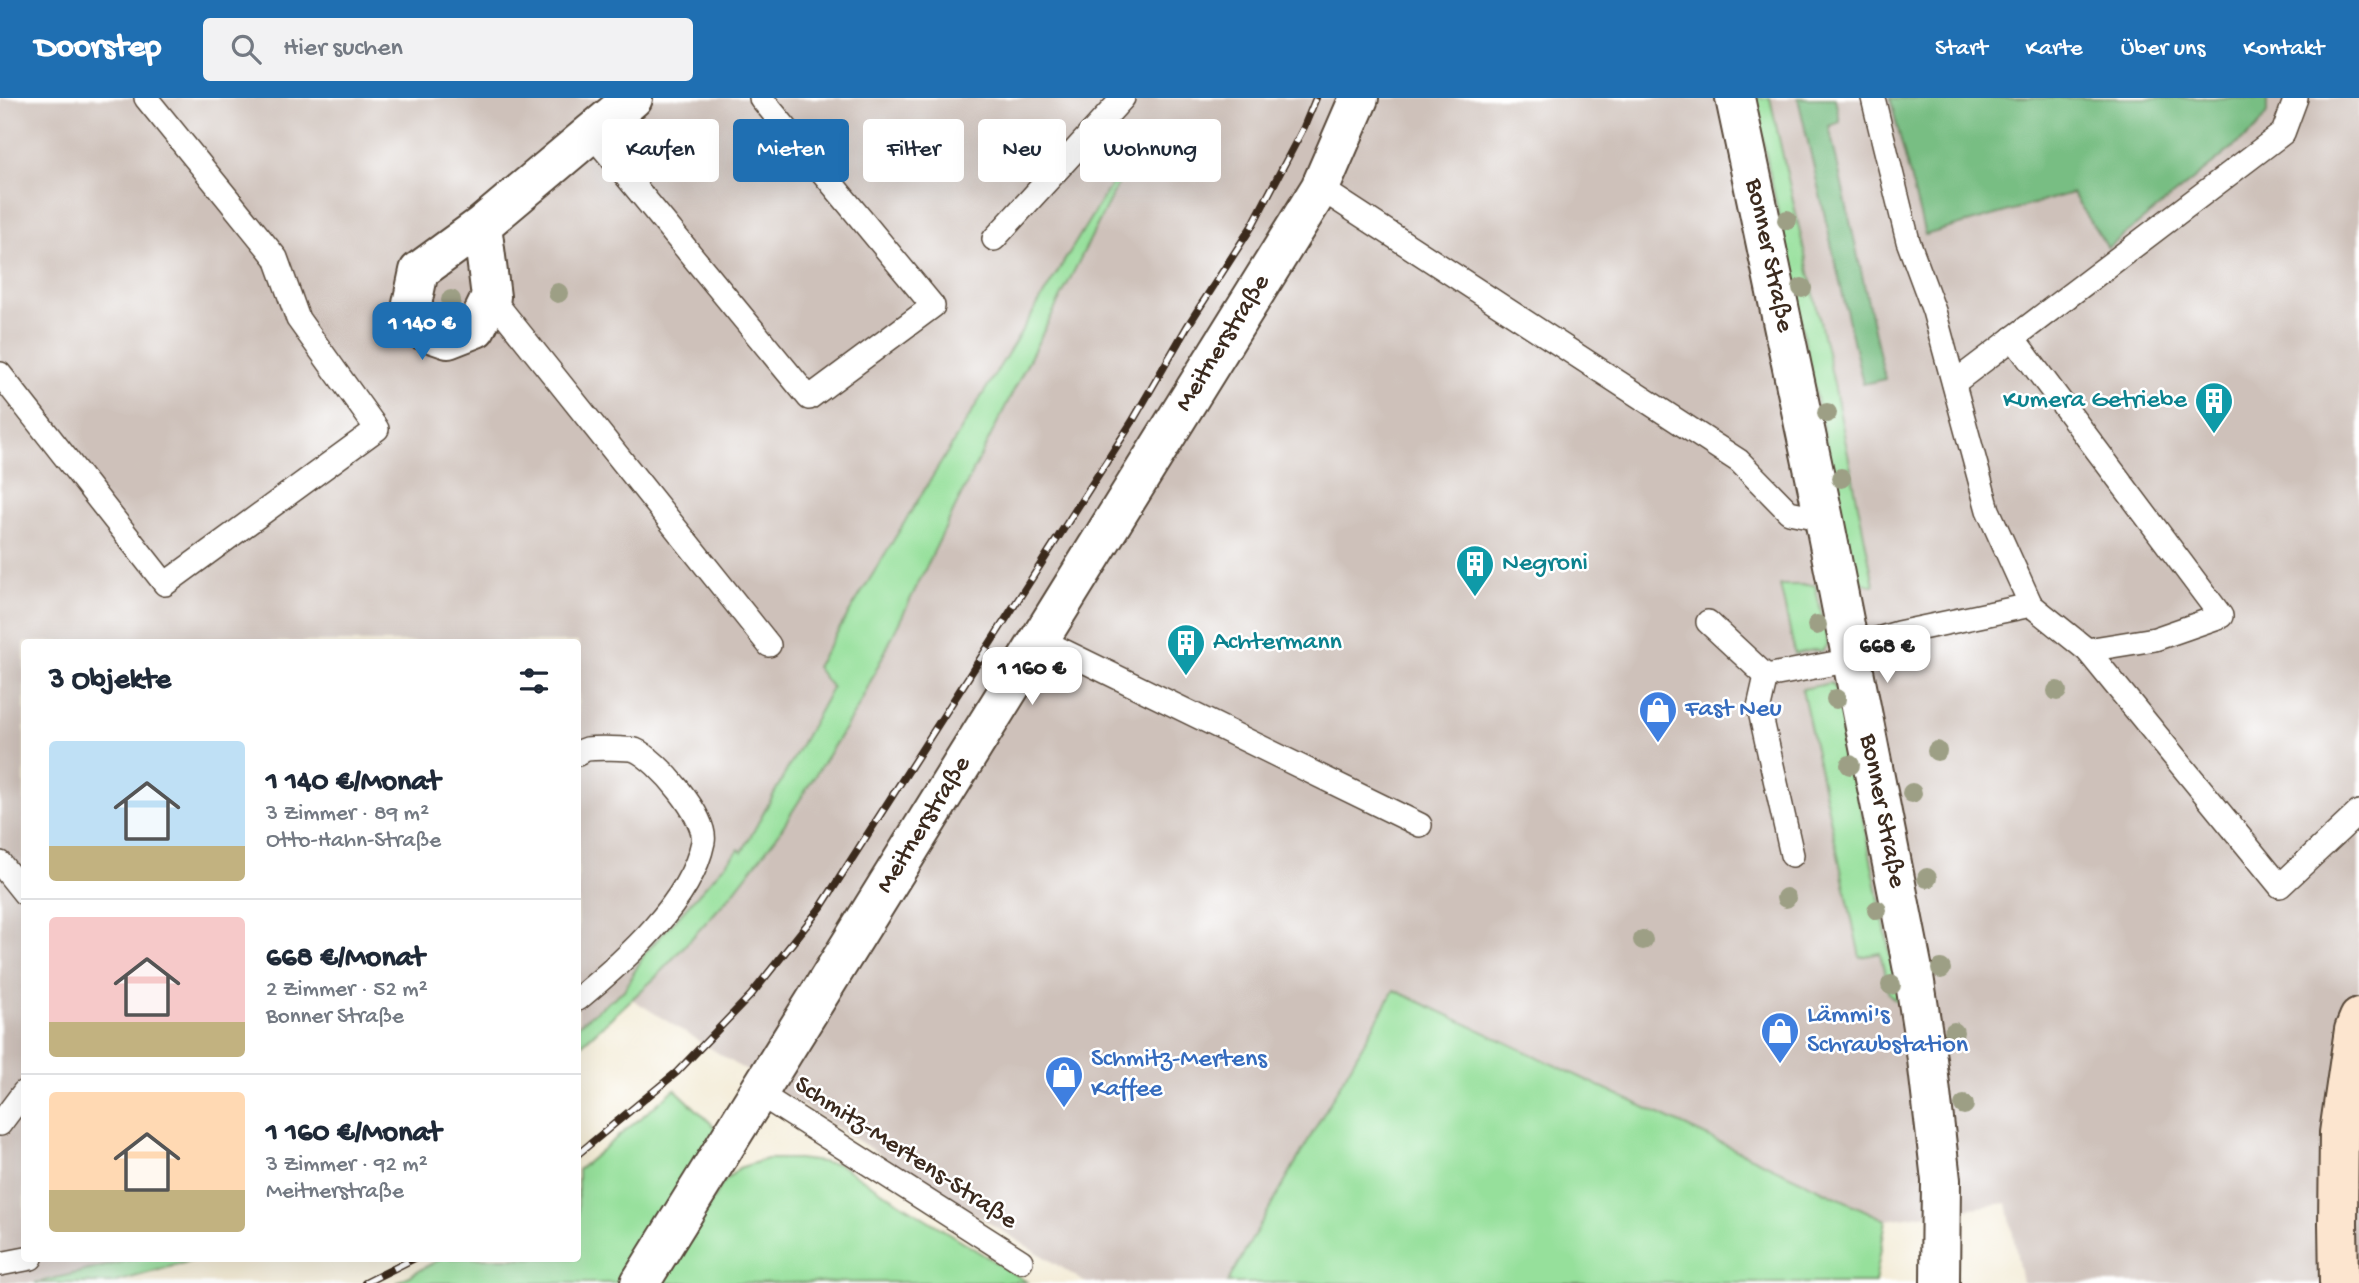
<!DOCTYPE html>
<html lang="de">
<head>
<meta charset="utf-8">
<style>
	:root { --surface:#fff; --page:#f2f2f3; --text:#1f2937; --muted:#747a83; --line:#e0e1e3; --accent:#1f6fb2 }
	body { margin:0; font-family:"Gochi Hand",sans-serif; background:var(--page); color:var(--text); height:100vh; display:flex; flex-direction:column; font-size:26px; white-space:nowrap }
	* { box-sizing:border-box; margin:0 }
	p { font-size:23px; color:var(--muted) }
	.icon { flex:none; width:38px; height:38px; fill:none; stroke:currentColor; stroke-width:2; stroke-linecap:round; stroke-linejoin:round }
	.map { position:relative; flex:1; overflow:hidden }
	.details { position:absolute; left:21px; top:541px; width:560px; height:623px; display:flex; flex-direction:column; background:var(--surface); border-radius:7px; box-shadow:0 7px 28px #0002 }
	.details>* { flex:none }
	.top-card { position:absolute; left:602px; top:21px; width:665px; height:63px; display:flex; gap:14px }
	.price { position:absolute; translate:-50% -60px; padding:0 16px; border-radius:14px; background:#fff; color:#222; font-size:23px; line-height:46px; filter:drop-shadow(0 2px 4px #0008) }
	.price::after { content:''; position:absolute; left:50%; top:42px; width:21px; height:16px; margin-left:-10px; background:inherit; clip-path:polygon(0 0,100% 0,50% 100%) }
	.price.active { background:var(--accent); color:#fff }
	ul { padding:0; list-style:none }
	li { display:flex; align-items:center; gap:21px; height:175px; padding:0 28px }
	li+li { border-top:2px solid var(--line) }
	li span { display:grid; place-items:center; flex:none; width:196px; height:140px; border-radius:7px; color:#555 }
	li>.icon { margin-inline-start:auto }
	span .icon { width:84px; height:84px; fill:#fffc; stroke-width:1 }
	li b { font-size:30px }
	h2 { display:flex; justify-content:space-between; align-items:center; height:84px; padding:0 28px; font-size:30px }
	.chip { padding:0 24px; border-radius:7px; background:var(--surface); box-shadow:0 7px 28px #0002; font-size:24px; line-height:63px }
	.chip.active { background:var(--accent); color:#fff }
	header { display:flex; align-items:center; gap:42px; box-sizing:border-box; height:98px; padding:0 35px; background:var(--accent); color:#fff }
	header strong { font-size:33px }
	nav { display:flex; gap:38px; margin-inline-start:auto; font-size:24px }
	.search { width:490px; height:63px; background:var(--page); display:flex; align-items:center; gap:18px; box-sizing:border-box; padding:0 24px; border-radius:7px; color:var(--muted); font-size:26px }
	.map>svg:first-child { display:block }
	.industrial { fill:#cec1ba }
	.green { fill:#96e09b; stroke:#68855c; stroke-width:2 }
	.forest { fill:#78be83; stroke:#5a7450; stroke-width:2 }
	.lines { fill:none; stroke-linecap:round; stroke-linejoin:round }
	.service-casing { stroke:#574739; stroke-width:26 }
	.minor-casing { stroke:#574739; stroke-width:42 }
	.tertiary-casing { stroke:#574739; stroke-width:42 }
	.secondary-casing { stroke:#574739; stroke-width:42 }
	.service { stroke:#fff; stroke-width:23 }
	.minor { stroke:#fff; stroke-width:38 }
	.tertiary { stroke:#fff; stroke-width:38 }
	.secondary { stroke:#fce5cf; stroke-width:38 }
	.rail-casing { stroke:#3b2a1e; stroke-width:8 }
	.rail { stroke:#fff; stroke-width:5; stroke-dasharray:16; stroke-linecap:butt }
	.tree { fill:#9d9f85 }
	.labels { text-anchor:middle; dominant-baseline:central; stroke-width:5; stroke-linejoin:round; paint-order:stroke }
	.street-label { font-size:26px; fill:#3b2a1e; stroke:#fff }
	.culture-label { font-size:26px; fill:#0d838f; stroke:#fff; text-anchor:start }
	.shop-label { font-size:26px; fill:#366cbe; stroke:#fff; text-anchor:start }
</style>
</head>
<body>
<header>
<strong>Doorstep</strong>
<div class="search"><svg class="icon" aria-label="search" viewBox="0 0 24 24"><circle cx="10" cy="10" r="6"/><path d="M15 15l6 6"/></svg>Hier suchen</div>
<nav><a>Start</a><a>Karte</a><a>Über uns</a><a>Kontakt</a></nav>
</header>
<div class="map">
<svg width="2359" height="1185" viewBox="0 0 2359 1185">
	<rect width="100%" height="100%" fill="#fff"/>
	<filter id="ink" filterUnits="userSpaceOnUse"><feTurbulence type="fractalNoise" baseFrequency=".0143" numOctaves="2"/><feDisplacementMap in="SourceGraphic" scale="14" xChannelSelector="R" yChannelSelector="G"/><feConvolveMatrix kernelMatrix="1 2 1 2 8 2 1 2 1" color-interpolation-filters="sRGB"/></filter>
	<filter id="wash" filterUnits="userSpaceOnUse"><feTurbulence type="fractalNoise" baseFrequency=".00686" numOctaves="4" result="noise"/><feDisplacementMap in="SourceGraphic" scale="28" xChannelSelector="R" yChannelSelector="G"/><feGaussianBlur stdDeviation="1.57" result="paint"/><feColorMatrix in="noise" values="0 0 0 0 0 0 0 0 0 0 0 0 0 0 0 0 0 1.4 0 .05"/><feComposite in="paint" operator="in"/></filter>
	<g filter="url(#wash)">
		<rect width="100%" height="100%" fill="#f3ebd5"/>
		<polygon class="industrial" points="0,0 2359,0 2359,1185 2022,1185 2007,1105 1886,1122 1394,892 1227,1185 1086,1185 622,895 578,927 578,544 24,544 24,1160 139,1160 35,1185 0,1185"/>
		<g class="green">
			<path d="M 1754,0 L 1770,0 L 1834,286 L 1874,487 C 1864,487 1859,483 1853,475 Z"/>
			<polygon points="1115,80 1120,82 972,375 857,611 777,738 732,796 655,880 578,950 578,927 624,892 645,855 739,751 742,754 832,590 816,569"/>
			<polygon points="1780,487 1815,487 1828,546 1822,553 1813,552 1795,556"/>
			<polygon points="1831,585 1837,592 1900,906 1889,896 1880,855 1860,859 1802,591"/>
			<polygon points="1394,892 1886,1122 1875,1185 1227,1185"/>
			<polygon points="675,991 718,1032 626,1185 396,1185 442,1160 578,1160 578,1072"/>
			<polygon points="767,1061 798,1061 838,1066 1027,1184 664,1185 722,1086 739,1070"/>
			<polygon points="139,1160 201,1160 113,1185 35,1185"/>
		</g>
		<g class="forest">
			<polygon points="1798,0 1835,0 1840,24 1829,28 1885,281 1863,286"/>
			<polygon points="1890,0 2267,0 2267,15 2256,31 2108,150 2072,95 1925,137"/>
		</g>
	</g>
	<g filter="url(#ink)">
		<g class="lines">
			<defs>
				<g id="service">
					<polyline points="1873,0 1908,143 1934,213 1988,412 2031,507"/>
					<polyline points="590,34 809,300 933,208 761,0"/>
					<polyline points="1320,90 1739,363 1789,414 1824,421"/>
					<polyline points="994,141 1123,0"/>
					<polyline points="491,199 769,547"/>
					<polyline points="2013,240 2221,518 2155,541 2087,552"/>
					<polyline points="0,276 165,486 377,331 298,221 276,160 146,0"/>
					<polyline points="1954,285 2283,35 2296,0"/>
					<polyline points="1708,524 1766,578"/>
					<polyline points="1039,541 1420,727"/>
					<polyline points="1850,549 1898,535 2031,507 2087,552 2280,788 2359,714"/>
					<path d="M 578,656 C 581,654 583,652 587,651 C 594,650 628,650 635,652 C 657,661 708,720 703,744 C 691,804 623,864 578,901"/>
					<polyline points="1792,757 1759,609 1766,578 1852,562"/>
					<polyline points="0,765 24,795"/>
					<polyline points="758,995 1021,1163"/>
					<polyline points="0,1026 24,994"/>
					<polyline points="0,1166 31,1160"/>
				</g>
				<g id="minor">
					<polyline points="482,127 491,199 476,230 448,241 422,232 412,206 419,173 482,127 633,0"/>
					<path id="s1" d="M 640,1185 L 1320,90 L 1359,0"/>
				</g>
				<g id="tertiary">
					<path id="s2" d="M 1735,0 L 1824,421 L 1913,872 L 1927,961 L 1941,1082 L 1940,1185"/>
				</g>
				<polyline id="secondary" points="2339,1185 2338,1125 2339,1035 2354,932 2359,920"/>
			</defs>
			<use href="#service" class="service-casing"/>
			<use href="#minor" class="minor-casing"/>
			<use href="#tertiary" class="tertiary-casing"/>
			<use href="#secondary" class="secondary-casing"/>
			<use href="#service" class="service"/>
			<use href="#minor" class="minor"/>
			<use href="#tertiary" class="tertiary"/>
			<use href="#secondary" class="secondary"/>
			<defs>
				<g id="rail">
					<polyline points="578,1056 677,974 751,897 821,809 1132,324 1187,229 1252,128 1304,29 1316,0"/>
					<polyline points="365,1185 415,1160"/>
				</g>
			</defs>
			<use href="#rail" class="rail-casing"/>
			<use href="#rail" class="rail"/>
		</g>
		<g class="tree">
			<circle cx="1787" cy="122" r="10"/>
			<circle cx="1802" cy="190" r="10"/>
			<circle cx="558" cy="195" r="10"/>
			<circle cx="451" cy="202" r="10"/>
			<circle cx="1827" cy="315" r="10"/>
			<circle cx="1841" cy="380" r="10"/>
			<circle cx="1817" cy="527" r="10"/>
			<circle cx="2057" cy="593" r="10"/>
			<circle cx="1836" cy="601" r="10"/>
			<circle cx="1937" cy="653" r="10"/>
			<circle cx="1850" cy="667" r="10"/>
			<circle cx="1912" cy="695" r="10"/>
			<circle cx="1927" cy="780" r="10"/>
			<circle cx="1786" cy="800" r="10"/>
			<circle cx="1877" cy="812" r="10"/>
			<circle cx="1643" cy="842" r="10"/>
			<circle cx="1941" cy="871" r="10"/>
			<circle cx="1891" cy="887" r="10"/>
			<circle cx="1954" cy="934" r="10"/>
			<circle cx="1964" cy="1007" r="10"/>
		</g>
	</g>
	<defs>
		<symbol id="building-pin" viewBox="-11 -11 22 30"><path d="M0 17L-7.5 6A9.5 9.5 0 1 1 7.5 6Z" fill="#0f9aa8" stroke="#fff"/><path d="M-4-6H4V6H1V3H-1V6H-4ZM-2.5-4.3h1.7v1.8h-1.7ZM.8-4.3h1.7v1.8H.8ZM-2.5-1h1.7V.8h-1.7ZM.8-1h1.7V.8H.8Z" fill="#fff"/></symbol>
		<symbol id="shop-pin" viewBox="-11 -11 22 30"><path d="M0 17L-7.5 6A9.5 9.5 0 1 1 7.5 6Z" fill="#3f7fe0" stroke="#fff"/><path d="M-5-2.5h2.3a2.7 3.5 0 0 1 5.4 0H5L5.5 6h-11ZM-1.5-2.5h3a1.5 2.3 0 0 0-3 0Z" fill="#fff"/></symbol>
	</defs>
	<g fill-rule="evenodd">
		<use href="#building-pin" x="2192" y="281" width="44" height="60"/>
		<use href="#building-pin" x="1453" y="444" width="44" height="60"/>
		<use href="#building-pin" x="1164" y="523" width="44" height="60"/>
		<use href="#shop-pin" x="1636" y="590" width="44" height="60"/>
		<use href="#shop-pin" x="1758" y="911" width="44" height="60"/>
		<use href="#shop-pin" x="1042" y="955" width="44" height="60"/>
	</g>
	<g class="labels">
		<g class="street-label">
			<text stroke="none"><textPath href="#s2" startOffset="161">Bonner Straße</textPath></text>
			<text stroke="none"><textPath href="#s1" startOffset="1106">Meitnerstraße</textPath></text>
			<text stroke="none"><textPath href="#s2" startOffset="728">Bonner Straße</textPath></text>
			<text stroke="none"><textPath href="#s1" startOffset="539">Meitnerstraße</textPath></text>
			<text transform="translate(905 1056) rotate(33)">Schmitz-Mertens-Straße</text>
		</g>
		<g class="culture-label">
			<text x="2187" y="303" text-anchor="end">Kumera Getriebe</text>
			<text x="1502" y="466">Negroni</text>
			<text x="1213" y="545">Achtermann</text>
		</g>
		<g class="shop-label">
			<text x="1685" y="612">Fast Neu</text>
			<text x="1807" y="918">Lämmi's<tspan x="1807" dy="30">Schraubstation</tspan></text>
			<text x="1091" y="962">Schmitz-Mertens<tspan x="1091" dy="30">Kaffee</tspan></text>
		</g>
	</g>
</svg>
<b class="price active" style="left:422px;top:264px">1 140 €</b>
<b class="price" style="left:1887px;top:587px">668 €</b>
<b class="price" style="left:1032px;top:609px">1 160 €</b>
<div class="top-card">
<a class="chip">Kaufen</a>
<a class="chip active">Mieten</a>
<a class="chip">Filter</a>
<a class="chip">Neu</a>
<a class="chip">Wohnung</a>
</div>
<section class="details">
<h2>3 Objekte<svg class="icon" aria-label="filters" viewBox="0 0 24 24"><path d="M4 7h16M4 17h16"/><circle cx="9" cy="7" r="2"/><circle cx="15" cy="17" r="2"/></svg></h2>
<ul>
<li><span style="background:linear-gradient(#bfe0f5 75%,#c2b280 0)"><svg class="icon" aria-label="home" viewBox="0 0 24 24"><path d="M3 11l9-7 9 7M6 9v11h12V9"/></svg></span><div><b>1 140 €/Monat</b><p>3 Zimmer · 89 m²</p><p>Otto-Hahn-Straße</p></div></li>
<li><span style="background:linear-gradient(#f6c9c9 75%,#c2b280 0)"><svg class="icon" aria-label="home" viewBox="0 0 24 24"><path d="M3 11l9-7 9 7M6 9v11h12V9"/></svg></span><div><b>668 €/Monat</b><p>2 Zimmer · 52 m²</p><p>Bonner Straße</p></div></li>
<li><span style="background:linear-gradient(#ffd9b3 70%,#c2b280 0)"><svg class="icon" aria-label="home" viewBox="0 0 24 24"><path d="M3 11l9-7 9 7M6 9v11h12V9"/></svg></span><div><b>1 160 €/Monat</b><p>3 Zimmer · 92 m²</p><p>Meitnerstraße</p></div></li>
</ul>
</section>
</div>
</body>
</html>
